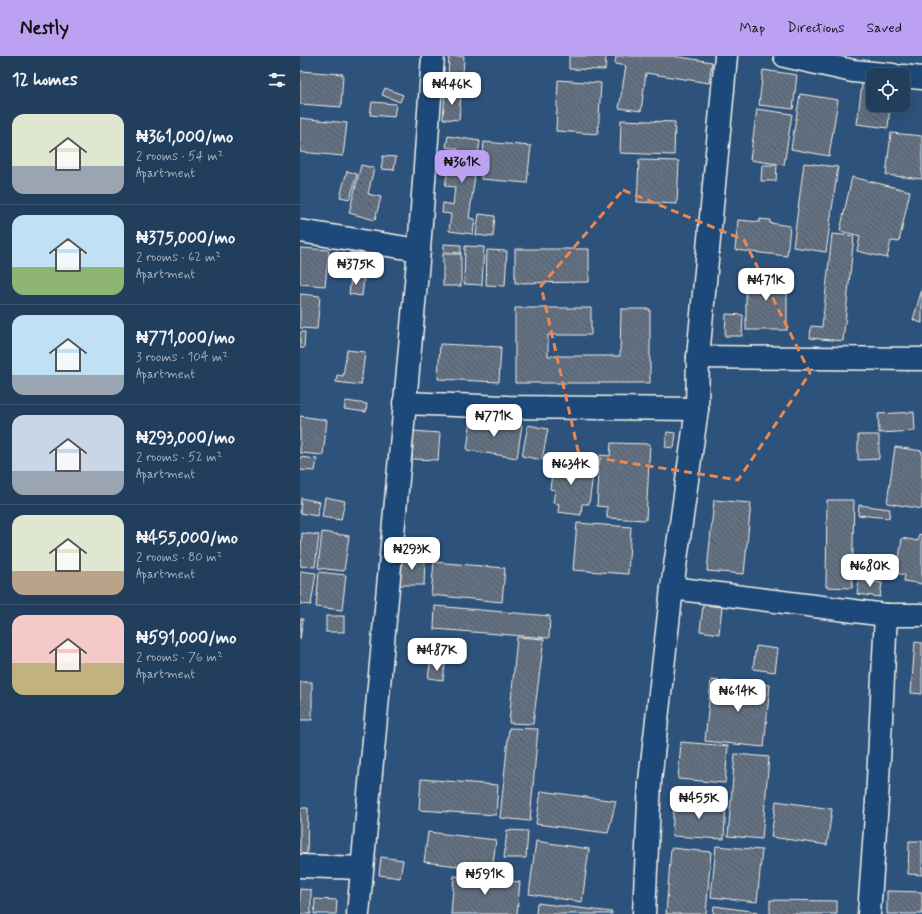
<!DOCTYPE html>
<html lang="en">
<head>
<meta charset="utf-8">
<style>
	:root { --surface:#223e5d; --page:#2a4563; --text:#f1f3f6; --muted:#a2aebc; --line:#3f5772; --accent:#bca0f2 }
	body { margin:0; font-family:Mynerve,sans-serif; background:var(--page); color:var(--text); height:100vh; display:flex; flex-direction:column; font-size:15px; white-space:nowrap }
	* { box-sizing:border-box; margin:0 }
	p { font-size:13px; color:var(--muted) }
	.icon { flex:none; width:22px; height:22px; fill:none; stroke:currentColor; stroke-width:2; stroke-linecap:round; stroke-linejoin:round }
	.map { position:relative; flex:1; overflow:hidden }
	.sheet { display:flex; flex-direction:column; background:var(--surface); width:300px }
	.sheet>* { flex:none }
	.buttons { position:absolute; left:566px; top:12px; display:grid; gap:8px }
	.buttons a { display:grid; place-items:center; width:44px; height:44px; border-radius:8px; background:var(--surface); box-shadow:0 4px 16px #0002,0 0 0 1px var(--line); font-size:20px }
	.price { position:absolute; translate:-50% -34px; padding:0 9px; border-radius:8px; background:#fff; color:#222; font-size:13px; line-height:26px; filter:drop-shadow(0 1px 2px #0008) }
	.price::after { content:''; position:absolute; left:50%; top:24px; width:12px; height:9px; margin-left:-6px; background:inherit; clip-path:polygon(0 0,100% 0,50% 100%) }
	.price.on { background:var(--accent); color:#111 }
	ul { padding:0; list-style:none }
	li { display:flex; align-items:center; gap:12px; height:100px; padding:0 12px }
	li+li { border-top:1px solid var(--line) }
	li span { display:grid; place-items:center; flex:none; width:112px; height:80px; border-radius:12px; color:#555 }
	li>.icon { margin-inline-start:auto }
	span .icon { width:48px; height:48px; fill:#fffc; stroke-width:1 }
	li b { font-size:17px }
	h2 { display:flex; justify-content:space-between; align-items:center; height:48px; padding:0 12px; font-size:17px }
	header { display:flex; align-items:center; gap:24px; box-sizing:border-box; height:56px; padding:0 20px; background:var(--accent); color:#111 }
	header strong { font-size:19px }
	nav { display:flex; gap:22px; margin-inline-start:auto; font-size:14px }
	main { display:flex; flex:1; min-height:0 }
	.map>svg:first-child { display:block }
	.building { fill:url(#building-back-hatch); stroke:#f4f1e8 }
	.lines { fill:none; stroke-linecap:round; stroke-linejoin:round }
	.minor-casing { stroke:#f4f1e8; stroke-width:25 }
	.tertiary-casing { stroke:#f4f1e8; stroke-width:25 }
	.minor { stroke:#1f4a7a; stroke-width:22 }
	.tertiary { stroke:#1f4a7a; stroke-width:22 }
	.marked { fill:none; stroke:#ec874e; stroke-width:3; stroke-dasharray:8 5; stroke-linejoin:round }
</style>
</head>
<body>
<header>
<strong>Nestly</strong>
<nav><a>Map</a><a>Directions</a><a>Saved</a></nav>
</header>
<main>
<section class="sheet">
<h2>12 homes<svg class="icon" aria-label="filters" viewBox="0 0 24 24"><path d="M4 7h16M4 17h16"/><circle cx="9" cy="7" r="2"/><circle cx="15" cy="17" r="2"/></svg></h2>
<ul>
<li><span style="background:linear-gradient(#dfe7d0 65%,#9aa5b1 0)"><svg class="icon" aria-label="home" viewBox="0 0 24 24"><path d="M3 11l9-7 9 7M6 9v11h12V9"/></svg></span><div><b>₦361,000/mo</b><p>2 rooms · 54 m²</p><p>Apartment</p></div></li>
<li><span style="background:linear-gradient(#bfe0f5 65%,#8fb573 0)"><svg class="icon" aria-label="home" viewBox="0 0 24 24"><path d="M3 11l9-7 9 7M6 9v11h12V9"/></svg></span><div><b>₦375,000/mo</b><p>2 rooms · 62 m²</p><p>Apartment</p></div></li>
<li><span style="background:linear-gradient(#bfe0f5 75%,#9aa5b1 0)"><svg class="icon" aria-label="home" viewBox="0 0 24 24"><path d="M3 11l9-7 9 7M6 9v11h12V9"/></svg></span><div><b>₦771,000/mo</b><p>3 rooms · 104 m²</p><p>Apartment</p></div></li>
<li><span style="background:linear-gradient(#c9d6e8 70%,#9aa5b1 0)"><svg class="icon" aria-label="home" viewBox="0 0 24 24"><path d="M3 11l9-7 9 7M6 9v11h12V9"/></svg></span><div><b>₦293,000/mo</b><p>2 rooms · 52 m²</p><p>Apartment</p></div></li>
<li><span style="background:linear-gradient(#dfe7d0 70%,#b9a48a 0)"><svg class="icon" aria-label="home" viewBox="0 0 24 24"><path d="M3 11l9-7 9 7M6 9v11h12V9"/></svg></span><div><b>₦455,000/mo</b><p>2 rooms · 80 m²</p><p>Apartment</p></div></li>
<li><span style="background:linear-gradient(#f6c9c9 60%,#c2b280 0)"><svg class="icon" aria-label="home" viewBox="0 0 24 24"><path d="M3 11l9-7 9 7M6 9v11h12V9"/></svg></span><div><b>₦591,000/mo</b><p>2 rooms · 76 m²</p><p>Apartment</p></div></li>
</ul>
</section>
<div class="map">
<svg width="622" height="858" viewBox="0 0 622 858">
	<defs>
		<pattern id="building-back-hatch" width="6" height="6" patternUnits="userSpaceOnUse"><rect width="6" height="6" fill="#647183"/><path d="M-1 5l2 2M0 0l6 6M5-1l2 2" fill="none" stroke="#565c64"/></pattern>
	</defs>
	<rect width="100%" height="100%" fill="#2d527c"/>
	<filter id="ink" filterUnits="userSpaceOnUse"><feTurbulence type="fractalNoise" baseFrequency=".025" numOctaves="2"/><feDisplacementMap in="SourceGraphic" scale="8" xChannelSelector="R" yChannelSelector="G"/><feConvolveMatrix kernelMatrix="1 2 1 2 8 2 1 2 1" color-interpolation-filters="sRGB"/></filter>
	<g filter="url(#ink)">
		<g class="building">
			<polygon points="149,0 164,0 163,21 148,20"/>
			<polygon points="269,0 306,0 305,14 269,13"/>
			<polygon points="316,0 372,0 412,6 409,27 346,17 341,55 319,52 326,10 315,8"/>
			<polygon points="463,14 497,19 493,53 459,49"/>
			<polygon points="0,15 43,18 41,51 0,48"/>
			<polygon points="258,24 301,27 298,78 256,75"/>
			<polygon points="562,27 573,28 573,49 590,49 588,72 557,68"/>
			<polygon points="85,32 103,39 100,46 82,39"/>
			<polygon points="145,35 161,37 159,64 143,63"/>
			<polygon points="500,38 538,44 529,100 491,93"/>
			<polygon points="72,46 96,48 94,61 70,59"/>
			<polygon points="457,53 492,58 484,109 450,104"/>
			<polygon points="0,62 47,67 43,100 0,96"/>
			<polygon points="321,64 375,66 374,99 320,97"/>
			<polygon points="591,77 622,80 622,123 586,119"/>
			<polygon points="148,80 180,85 169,162 175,163 173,178 149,175 151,158 142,157 143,147 153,149 155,131 145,130 148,114 155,115 158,93 146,91"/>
			<polygon points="184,86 231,90 227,127 181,123"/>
			<polygon points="83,100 96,101 94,114 81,113"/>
			<polygon points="339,104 379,105 377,148 337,146"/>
			<polygon points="504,107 538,111 526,196 493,191"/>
			<polygon points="61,109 74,112 68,138 81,141 75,164 49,157"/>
			<polygon points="462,109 477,109 476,125 461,125"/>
			<polygon points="47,115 57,118 50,143 40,141"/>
			<polygon points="552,121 610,135 599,186 591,185 587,202 557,195 560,180 540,175"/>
			<polygon points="179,158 195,160 193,181 176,179"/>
			<polygon points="460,163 470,164 470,167 490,170 487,200 435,194 438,164 460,166"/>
			<polygon points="532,178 554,180 543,285 510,282 511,270 522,271"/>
			<polygon points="144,188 161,189 161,197 144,196"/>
			<polygon points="165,190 184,191 182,229 164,228"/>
			<polygon points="0,192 29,194 25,230 0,228"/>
			<polygon points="215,193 289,193 289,226 215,227"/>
			<polygon points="187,194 207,195 205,230 186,229"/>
			<polygon points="50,196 67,198 64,220 47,218"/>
			<rect x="143" y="198" width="18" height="32"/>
			<rect x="446" y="219" width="41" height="55"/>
			<polygon points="51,221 64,223 62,240 49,238"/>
			<polygon points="622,233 622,267 613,264"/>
			<polygon points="0,238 20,240 17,273 0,272"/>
			<polygon points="215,252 291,252 291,279 248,279 248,300 320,300 321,253 350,253 350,327 215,327"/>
			<polygon points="426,258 443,259 442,280 425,280"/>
			<polygon points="0,276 5,276 4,292 0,292"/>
			<polygon points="140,288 201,291 199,326 138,323"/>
			<polygon points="47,294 65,296 61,329 36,326 37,319 43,320"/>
			<polygon points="46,345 67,348 66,356 44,353"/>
			<polygon points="614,356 615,375 579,377 578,358"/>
			<polygon points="0,360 27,364 23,399 0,397"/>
			<polygon points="171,362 222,369 217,402 167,394"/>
			<polygon points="228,369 248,373 242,404 222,400"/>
			<polygon points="113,375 140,377 138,404 112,403"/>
			<polygon points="367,376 376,377 374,392 365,391"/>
			<polygon points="558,379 579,379 579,403 558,404"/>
			<polygon points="311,387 350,388 346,464 307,462 307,451 297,450 300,399 310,400"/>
			<polygon points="595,391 622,395 622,453 587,447"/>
			<polygon points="0,401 17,403 15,415 0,414"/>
			<polygon points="254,403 286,407 285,418 293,419 289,448 282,448 281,459 258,456 259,448 253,447 255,434 250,433"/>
			<polygon points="25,441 45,445 41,464 22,461"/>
			<polygon points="1,442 20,446 17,460 0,457"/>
			<polygon points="414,444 451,447 444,518 407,515"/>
			<polygon points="527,444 554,444 552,532 526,531"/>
			<polygon points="559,449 590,453 589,462 558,459"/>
			<polygon points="277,467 331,471 328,518 273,514"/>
			<polygon points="22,476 49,480 44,515 18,512"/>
			<polygon points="2,477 19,479 15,511 0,510"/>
			<polygon points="619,478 622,479 622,528 604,525 605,519 597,517 602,482 618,485"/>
			<polygon points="100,501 125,502 124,529 99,529"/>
			<polygon points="134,506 205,512 202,546 131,539"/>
			<polygon points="0,515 16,517 11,549 0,548"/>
			<polygon points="19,516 46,519 42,554 16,551"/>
			<polygon points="559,524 582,527 580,541 557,538"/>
			<polygon points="403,549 422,551 419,578 400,575"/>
			<polygon points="135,550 250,560 249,582 134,573"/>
			<rect x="26" y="560" width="18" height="16"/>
			<polygon points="0,563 3,563 0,583"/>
			<polygon points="217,581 244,583 233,668 209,667"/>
			<polygon points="615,586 622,587 622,638 611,637"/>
			<polygon points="456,590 478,593 475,616 453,613"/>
			<polygon points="130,608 145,609 143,624 128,622"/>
			<polygon points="411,624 470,629 464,691 405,685"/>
			<rect x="0" y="626" width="12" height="38"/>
			<polygon points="209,672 238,673 230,765 200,762"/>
			<polygon points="381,686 428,690 425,727 378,723"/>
			<polygon points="435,698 469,701 462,783 428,780"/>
			<polygon points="121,723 198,729 196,759 119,754"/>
			<polygon points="241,735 316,745 308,777 236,768"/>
			<polygon points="374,744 426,747 424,783 372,780"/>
			<polygon points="476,745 532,753 527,789 471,781"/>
			<polygon points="0,752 8,752 7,798 0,797"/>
			<polygon points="207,774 228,775 226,802 204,802"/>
			<polygon points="128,776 196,784 192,814 124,806"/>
			<polygon points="236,785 289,793 282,846 229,838"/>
			<polygon points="609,785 622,785 622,819 608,818"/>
			<polygon points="416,790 462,794 457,846 411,841"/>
			<polygon points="371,792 411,796 406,858 366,858"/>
			<polygon points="81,801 103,804 100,822 79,819"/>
			<polygon points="154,820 220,826 217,858 151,858"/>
			<polygon points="0,833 11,834 11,858 0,858"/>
			<polygon points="587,835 622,836 622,858 587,858"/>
			<polygon points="15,843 37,844 36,858 14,858"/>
			<polygon points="470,844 537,845 537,858 470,858"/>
			<polygon points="237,847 312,856 312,858 236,858"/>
			<polygon points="414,850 458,856 457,858 413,858"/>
		</g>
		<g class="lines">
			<defs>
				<g id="minor">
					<polyline points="485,0 553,15 593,19"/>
					<polyline points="603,20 622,22"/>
					<polyline points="0,175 119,194"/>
					<polyline points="398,301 622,303"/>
					<polyline points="104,347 205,351 397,353"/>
					<polyline points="372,532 586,559 622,559"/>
					<polyline points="0,810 62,812"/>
					<polyline points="344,858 350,725 372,532 397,353 398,301 426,0"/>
					<polyline points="569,858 577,745 586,559"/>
				</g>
				<polyline id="tertiary" points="58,858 119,194 133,0"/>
			</defs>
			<use href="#minor" class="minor-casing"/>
			<use href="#tertiary" class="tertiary-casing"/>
			<use href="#minor" class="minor"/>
			<use href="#tertiary" class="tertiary"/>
		</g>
	</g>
	<path class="marked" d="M 323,134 L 444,184 L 510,317 L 438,424 L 279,399 L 241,230 Z"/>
</svg>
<div class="buttons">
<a><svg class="icon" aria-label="locate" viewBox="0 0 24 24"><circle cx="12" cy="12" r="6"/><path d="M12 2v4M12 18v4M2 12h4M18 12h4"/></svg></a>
</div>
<b class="price" style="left:152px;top:50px">₦446K</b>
<b class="price on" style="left:162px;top:128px">₦361K</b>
<b class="price" style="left:56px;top:230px">₦375K</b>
<b class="price" style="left:466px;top:246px">₦471K</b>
<b class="price" style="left:194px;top:382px">₦771K</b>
<b class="price" style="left:271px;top:430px">₦634K</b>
<b class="price" style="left:112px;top:515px">₦293K</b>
<b class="price" style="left:570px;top:532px">₦680K</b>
<b class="price" style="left:137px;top:616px">₦487K</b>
<b class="price" style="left:438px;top:657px">₦614K</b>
<b class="price" style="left:399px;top:764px">₦455K</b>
<b class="price" style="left:185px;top:840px">₦591K</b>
</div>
</main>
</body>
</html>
